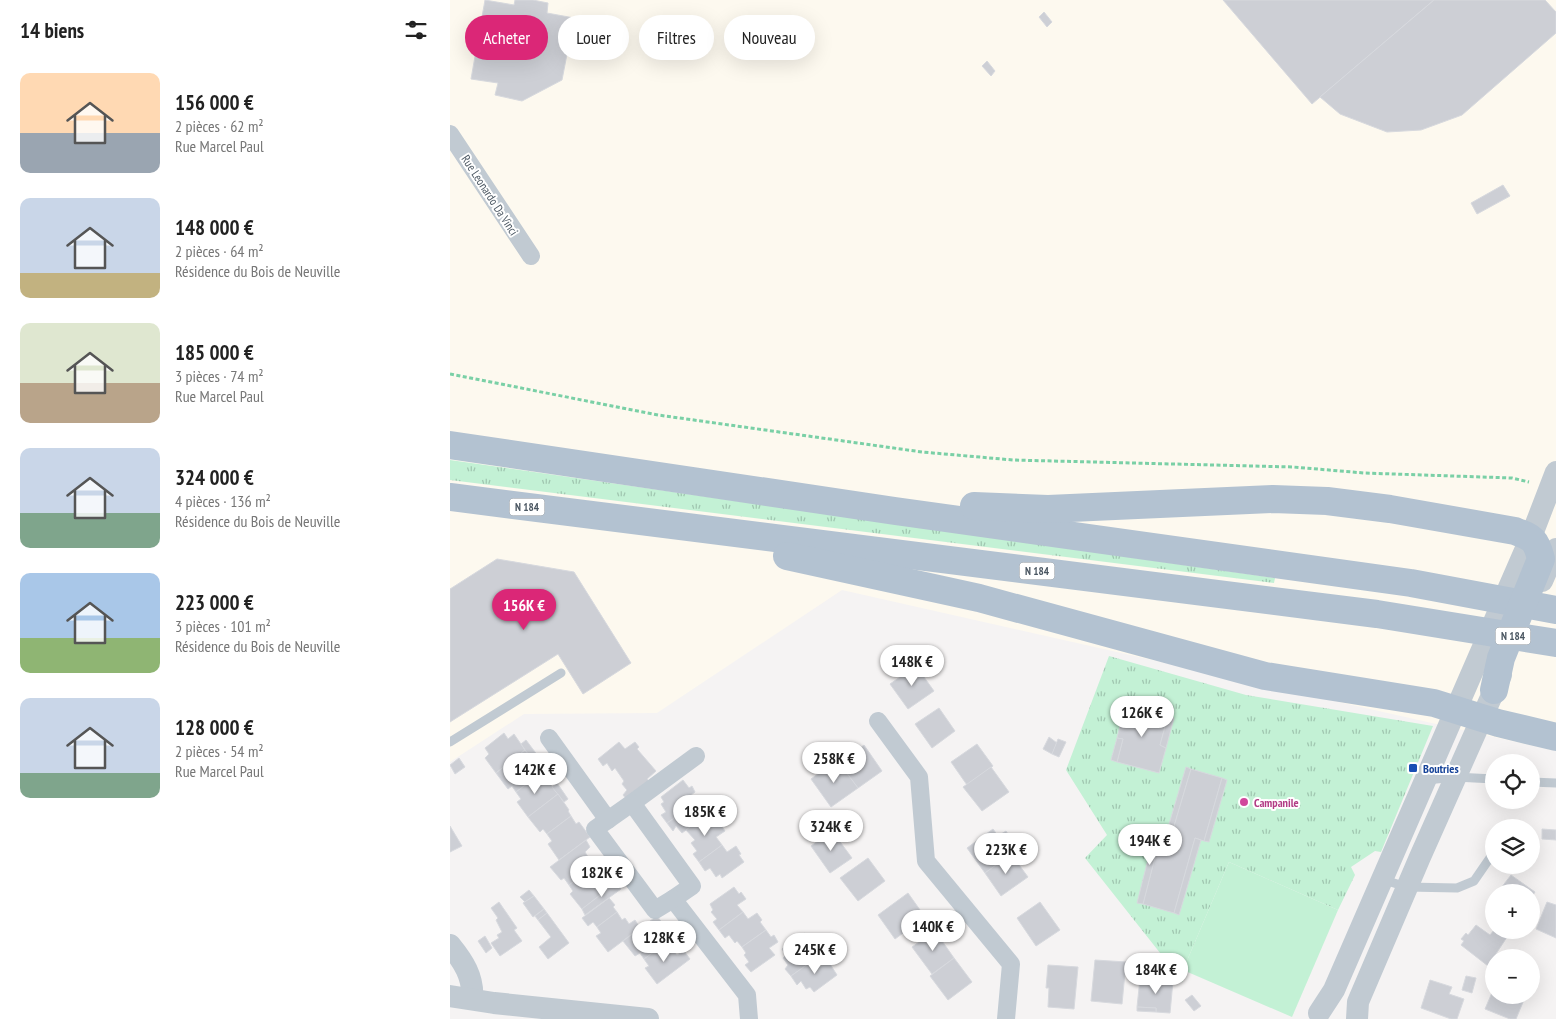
<!DOCTYPE html>
<html lang="fr">
<head>
<meta charset="utf-8">
<style>
	:root { --surface:#fff; --page:#f2f2f2; --text:#222; --muted:#767676; --accent:#db2777 }
	body { margin:0; font-family:"PT Sans Narrow",sans-serif; background:var(--page); color:var(--text); height:100vh; display:flex; flex-direction:column; font-size:19px; white-space:nowrap }
	* { box-sizing:border-box; margin:0 }
	p { font-size:16px; color:var(--muted) }
	.icon { flex:none; width:28px; height:28px; fill:none; stroke:currentColor; stroke-width:2; stroke-linecap:round; stroke-linejoin:round }
	.map { position:relative; flex:1; overflow:hidden }
	.drawer { display:flex; flex-direction:column; background:var(--surface); width:450px }
	.drawer>* { flex:none }
	.banner { position:absolute; left:15px; top:15px; width:475px; height:45px; display:flex; gap:10px }
	.controls { position:absolute; left:1035px; top:754px; display:grid; gap:10px }
	.controls a { display:grid; place-items:center; width:55px; height:55px; border-radius:50%; background:var(--surface); box-shadow:0 5px 20px #0002; font-size:25px }
	.price { position:absolute; translate:-50% -42px; padding:0 11px; border-radius:18px; background:#fff; color:#222; font-size:16px; line-height:32px; filter:drop-shadow(0 1px 2px #0008) }
	.price::after { content:''; position:absolute; left:50%; top:30px; width:15px; height:11px; margin-left:-8px; background:inherit; clip-path:polygon(0 0,100% 0,50% 100%) }
	.price.selected { background:var(--accent); color:#fff }
	ul { padding:0; list-style:none }
	li { display:flex; align-items:center; gap:15px; height:125px; padding:0 20px }
	li span { display:grid; place-items:center; flex:none; width:140px; height:100px; border-radius:10px; color:#555 }
	li>.icon { margin-inline-start:auto }
	span .icon { width:60px; height:60px; fill:#fffc; stroke-width:1 }
	li b { font-size:21px }
	h2 { display:flex; justify-content:space-between; align-items:center; height:60px; padding:0 20px; font-size:21px }
	.pill { padding:0 18px; border-radius:22px; background:var(--surface); box-shadow:0 5px 20px #0002; font-size:18px; line-height:45px }
	.pill.selected { background:var(--accent); color:#fff }
	main { display:flex; flex:1; min-height:0 }
	.map>svg:first-child { display:block }
	.commercial { fill:#fdf9ef }
	.grass { fill:url(#grass-tufts) }
	.pitch { fill:#c3f1d5 }
	.building { fill:#cdcfd5; stroke:#d7d9de }
	.lines { fill:none; stroke-linecap:round; stroke-linejoin:round }
	.path { stroke:#7ad0a6; stroke-width:3; stroke-dasharray:4 2.5; stroke-linecap:butt }
	.service { stroke:#c1cad2; stroke-width:9 }
	.minor { stroke:#c1cad2; stroke-width:18 }
	.tertiary { stroke:#c1cad2; stroke-width:22 }
	.primary { stroke:#b3c2d1; stroke-width:28 }
	.transit-dot { fill:#1a4fb4; stroke:#fff; stroke-width:2 }
	.hotel-dot { fill:#d1479c; stroke:#fff; stroke-width:2 }
	.labels { text-anchor:middle; dominant-baseline:central; stroke-width:4; stroke-linejoin:round; paint-order:stroke }
	.shield { fill:#fff; stroke:#808990; stroke-width:1 }
	.shield-label { font-size:11px; font-weight:bold; fill:#4a5661 }
	.street-label { font-size:12px; fill:#4a5661; stroke:#fff }
	.transit-label { font-size:12px; font-weight:bold; fill:#164399; stroke:#fff; text-anchor:start }
	.hotel-label { font-size:12px; font-weight:bold; fill:#b23c85; stroke:#fff; text-anchor:start }
</style>
</head>
<body>
<main>
<section class="drawer">
<h2>14 biens<svg class="icon" aria-label="filters" viewBox="0 0 24 24"><path d="M4 7h16M4 17h16"/><circle cx="9" cy="7" r="2"/><circle cx="15" cy="17" r="2"/></svg></h2>
<ul>
<li><span style="background:linear-gradient(#ffd9b3 60%,#9aa5b1 0)"><svg class="icon" aria-label="home" viewBox="0 0 24 24"><path d="M3 11l9-7 9 7M6 9v11h12V9"/></svg></span><div><b>156 000 €</b><p>2 pièces · 62 m²</p><p>Rue Marcel Paul</p></div></li>
<li><span style="background:linear-gradient(#c9d6e8 75%,#c2b280 0)"><svg class="icon" aria-label="home" viewBox="0 0 24 24"><path d="M3 11l9-7 9 7M6 9v11h12V9"/></svg></span><div><b>148 000 €</b><p>2 pièces · 64 m²</p><p>Résidence du Bois de Neuville</p></div></li>
<li><span style="background:linear-gradient(#dfe7d0 60%,#b9a48a 0)"><svg class="icon" aria-label="home" viewBox="0 0 24 24"><path d="M3 11l9-7 9 7M6 9v11h12V9"/></svg></span><div><b>185 000 €</b><p>3 pièces · 74 m²</p><p>Rue Marcel Paul</p></div></li>
<li><span style="background:linear-gradient(#c9d6e8 65%,#7fa58c 0)"><svg class="icon" aria-label="home" viewBox="0 0 24 24"><path d="M3 11l9-7 9 7M6 9v11h12V9"/></svg></span><div><b>324 000 €</b><p>4 pièces · 136 m²</p><p>Résidence du Bois de Neuville</p></div></li>
<li><span style="background:linear-gradient(#a9c7e8 65%,#8fb573 0)"><svg class="icon" aria-label="home" viewBox="0 0 24 24"><path d="M3 11l9-7 9 7M6 9v11h12V9"/></svg></span><div><b>223 000 €</b><p>3 pièces · 101 m²</p><p>Résidence du Bois de Neuville</p></div></li>
<li><span style="background:linear-gradient(#c9d6e8 75%,#7fa58c 0)"><svg class="icon" aria-label="home" viewBox="0 0 24 24"><path d="M3 11l9-7 9 7M6 9v11h12V9"/></svg></span><div><b>128 000 €</b><p>2 pièces · 54 m²</p><p>Rue Marcel Paul</p></div></li>
</ul>
</section>
<div class="map">
<svg width="1106" height="1019" viewBox="0 0 1106 1019">
	<defs>
		<pattern id="grass-tufts" width="24" height="20" patternUnits="userSpaceOnUse" patternTransform="scale(1.25)"><rect width="24" height="20" fill="#c3f1d5"/><path d="M3 7l-1-3M5 7V3M7 7l1-3M15 17l-1-3M17 17v-4M19 17l1-3" fill="none" stroke="#a0c6b0"/></pattern>
	</defs>
	<rect width="100%" height="100%" fill="#f5f3f3"/>
	<polygon class="commercial" points="0,0 1106,0 1106,751 392,590 207,713 74,714 0,762"/>
	<g class="grass">
		<polygon points="0,460 825,578 824,583 0,480"/>
		<polygon points="659,656 796,695 983,726 931,852 925,851 901,867 905,875 888,910 779,862 733,970 733,982 635,858 657,835 616,770"/>
	</g>
	<polygon class="pitch" points="779,862 888,910 842,1017 733,970"/>
	<g class="building">
		<polygon points="35,0 64,5 65,0 83,0 98,3 97,13 124,18 112,80 72,101 45,95 48,83 21,79"/>
		<polygon points="773,0 984,0 862,104"/>
		<polygon points="984,0 1095,0 1106,12 1106,33 1012,115 971,130 937,132 890,114 870,97"/>
		<polygon points="594,12 602,22 597,27 589,17"/>
		<polygon points="537,61 545,71 541,76 532,66"/>
		<polygon points="1053,185 1060,196 1027,214 1021,203"/>
		<polygon points="47,559 124,572 181,663 133,694 108,654 0,722 0,589"/>
		<polygon points="466,666 484,691 458,709 440,684"/>
		<polygon points="671,702 718,716 710,745 716,748 709,773 667,762 673,739 667,738 673,714 669,713"/>
		<polygon points="489,708 505,731 482,748 465,724"/>
		<polygon points="718,716 724,718 716,748 710,745"/>
		<polygon points="54,733 58,739 64,734 75,750 46,773 35,758 39,754 35,748"/>
		<polygon points="599,737 607,743 602,754 593,749"/>
		<polygon points="667,738 673,739 667,762 661,760"/>
		<polygon points="608,739 616,742 609,757 602,754"/>
		<polygon points="76,740 88,756 82,760 71,744"/>
		<polygon points="169,742 175,749 185,742 189,747 187,749 206,771 197,779 201,783 179,802 173,795 177,790 172,784 174,781 165,768 162,771 157,763 153,766 148,759"/>
		<polygon points="527,744 543,766 517,785 501,762"/>
		<polygon points="414,745 432,771 408,788 389,764"/>
		<polygon points="75,750 89,768 86,769 90,774 66,792 62,786 58,789 46,773"/>
		<polygon points="9,758 15,767 5,774 0,765"/>
		<polygon points="387,760 408,788 381,807 361,779"/>
		<polygon points="541,767 559,792 532,811 513,787"/>
		<polygon points="736,767 741,769 722,833 717,831"/>
		<polygon points="741,769 772,778 754,841 745,838 724,913 693,904 712,830 722,833"/>
		<polygon points="90,774 95,782 97,780 108,794 78,817 67,802 71,799 66,792"/>
		<polygon points="772,778 777,780 759,842 754,841"/>
		<polygon points="233,780 239,788 242,786 245,792 237,798 242,806 217,823 211,815 216,812 211,804 214,802 211,797"/>
		<polygon points="107,783 118,799 114,802 102,787"/>
		<polygon points="108,794 119,810 118,811 121,816 97,834 93,829 90,832 78,817"/>
		<polygon points="255,805 259,813 232,833 226,826 223,831 217,823 242,806 247,811"/>
		<polygon points="259,813 267,826 270,824 275,831 266,837 272,845 249,862 243,854 247,851 241,843 245,840 236,830"/>
		<polygon points="121,816 126,824 129,822 140,837 109,860 98,844 102,841 97,834"/>
		<polygon points="0,826 12,846 0,852"/>
		<polygon points="706,828 712,830 693,904 687,903"/>
		<polygon points="543,829 548,836 556,831 564,844 557,849 561,854 535,873 517,848"/>
		<polygon points="1092,829 1106,830 1106,840 1092,839"/>
		<polygon points="382,831 402,858 380,873 361,846"/>
		<polygon points="745,838 751,840 729,915 724,913"/>
		<polygon points="136,840 140,847 135,852 138,857 136,858 143,867 119,885 114,878 111,880 100,867"/>
		<polygon points="272,845 277,852 286,846 291,854 289,855 294,862 272,878 270,874 266,877 260,868 255,871 249,862"/>
		<polygon points="561,854 578,877 551,896 535,873"/>
		<polygon points="418,858 435,881 408,901 390,878"/>
		<polygon points="143,867 155,878 161,874 167,882 132,909 120,894 123,891 119,885"/>
		<polygon points="1061,875 1085,892 1081,898 1081,892 1048,892"/>
		<polygon points="167,882 171,889 135,915 132,909"/>
		<polygon points="284,887 289,894 291,892 296,899 287,905 293,912 269,930 263,922 267,919 261,912 263,910 260,904"/>
		<polygon points="79,890 84,896 75,902 70,897"/>
		<polygon points="458,893 475,917 445,939 428,915"/>
		<polygon points="84,896 94,909 83,917 73,903"/>
		<polygon points="159,898 165,905 163,907 167,912 147,927 143,922 138,926 132,918"/>
		<polygon points="49,902 67,928 64,930 72,941 50,956 41,943 49,938 47,935 52,932 46,920 48,918 41,908"/>
		<polygon points="590,902 610,930 586,946 567,918"/>
		<polygon points="1097,902 1106,905 1106,938 1086,929"/>
		<polygon points="94,909 97,913 88,920 85,916"/>
		<polygon points="167,912 172,920 175,918 179,924 185,920 190,928 158,952 146,936 151,933 147,927"/>
		<polygon points="293,912 298,919 307,913 312,920 310,922 316,930 292,947 287,941 285,943 279,935 275,938 269,930"/>
		<polygon points="97,913 119,943 98,959 89,947 101,937 88,920"/>
		<polygon points="207,916 213,924 207,928 215,944 194,959 190,953 185,956 173,941"/>
		<polygon points="1026,925 1040,935 1044,930 1061,931 1038,966 1011,945 1014,941 1011,939 1016,933 1018,935"/>
		<polygon points="316,930 321,937 324,935 328,942 319,948 325,955 301,972 295,965 299,962 294,955 296,953 292,947"/>
		<polygon points="485,931 504,958 482,974 462,947"/>
		<polygon points="355,933 360,940 362,938 367,945 359,951 365,959 341,976 335,969 338,965 333,958 336,955 332,949"/>
		<polygon points="35,936 42,948 36,953 28,941"/>
		<polygon points="215,944 227,955 234,951 240,959 207,984 195,968 199,966 194,959"/>
		<polygon points="504,958 522,982 498,1000 480,976"/>
		<polygon points="1044,958 1044,972 1037,968"/>
		<polygon points="365,959 370,967 378,961 387,975 364,992 360,987 356,989 351,981 347,985 341,976"/>
		<polygon points="645,960 676,962 672,1004 641,1001"/>
		<polygon points="598,965 628,967 624,1009 598,1007 599,988 596,988"/>
		<polygon points="1016,976 1026,978 1022,993 1012,990"/>
		<polygon points="690,979 723,981 720,1013 706,1012 706,1008 687,1007"/>
		<polygon points="980,980 1002,987 999,994 1014,999 1007,1019 1001,1019 971,1008"/>
		<polygon points="1044,988 1044,995 1076,995 1066,1019 1060,1019 1035,1009"/>
		<polygon points="742,995 751,1006 744,1011 735,1000"/>
		<polygon points="687,1007 706,1008 706,1012 687,1011"/>
	</g>
	<g class="lines">
		<polyline class="path" points="0,374 208,415 472,452 563,460 843,467 914,473 1062,478 1079,482"/>
		<g class="service">
			<polyline points="0,742 111,673"/>
			<polyline points="977,780 1005,777 1044,779"/>
			<polyline points="1081,782 1106,783"/>
			<polyline points="934,880 957,887 1007,888 1024,881 1044,852"/>
		</g>
		<g class="minor">
			<polyline points="0,134 81,256"/>
			<polyline points="428,721 469,777 476,861 561,964 556,1019"/>
			<polyline points="99,738 158,820"/>
			<polyline points="246,756 182,803 242,886 223,899 297,995 299,1019"/>
			<polyline points="182,803 145,829 205,910 223,899"/>
		</g>
		<g class="tertiary">
			<polyline points="1092,581 1106,549"/>
			<path d="M 0,945 C 13,961 24,977 22,999"/>
			<polyline points="0,996 44,1003 198,1019"/>
			<polyline points="869,1013 884,990 1081,537 1106,472"/>
			<polyline points="907,1019 908,1002 970,857 1051,675"/>
		</g>
		<g class="primary">
			<polyline points="0,445 445,511 961,583 1106,610"/>
			<polyline points="0,497 927,614 1106,643"/>
			<path d="M 524,506 L 598,509 L 823,499 L 877,501 L 940,509 L 1065,531 C 1083,538 1086,539 1091,559 L 1051,658 L 1044,690"/>
			<polyline points="337,556 529,598 815,676 984,703 1048,723 1106,737"/>
		</g>
	</g>
	<rect class="transit-dot" x="958" y="763" width="10" height="10" rx="2.5"/>
	<circle class="hotel-dot" cx="794" cy="802" r="5"/>
	<g class="labels">
		<g class="shield">
			<rect x="59.5" y="498.5" width="35" height="17" rx="4"/>
			<rect x="569.5" y="562.5" width="35" height="17" rx="4"/>
			<rect x="1045.5" y="627.5" width="35" height="17" rx="4"/>
		</g>
		<g class="shield-label">
			<text x="77" y="507">N 184</text>
			<text x="587" y="571">N 184</text>
			<text x="1063" y="636">N 184</text>
		</g>
		<g class="street-label">
			<text transform="translate(40 195) rotate(57)">Rue Leonardo Da Vinci</text>
		</g>
		<g class="transit-label">
			<text x="973" y="768">Boutries</text>
		</g>
		<g class="hotel-label">
			<text x="804" y="802">Campanile</text>
		</g>
	</g>
</svg>
<div class="controls">
<a><svg class="icon" aria-label="locate" viewBox="0 0 24 24"><circle cx="12" cy="12" r="6"/><path d="M12 2v4M12 18v4M2 12h4M18 12h4"/></svg></a>
<a><svg class="icon" aria-label="layers" viewBox="0 0 24 24"><path d="M12 4l9 5-9 5-9-5zM3 14l9 5 9-5"/></svg></a>
<a>+</a>
<a>−</a>
</div>
<b class="price selected" style="left:74px;top:631px">156K €</b>
<b class="price" style="left:462px;top:687px">148K €</b>
<b class="price" style="left:692px;top:738px">126K €</b>
<b class="price" style="left:384px;top:784px">258K €</b>
<b class="price" style="left:85px;top:795px">142K €</b>
<b class="price" style="left:255px;top:837px">185K €</b>
<b class="price" style="left:381px;top:852px">324K €</b>
<b class="price" style="left:700px;top:866px">194K €</b>
<b class="price" style="left:556px;top:875px">223K €</b>
<b class="price" style="left:152px;top:898px">182K €</b>
<b class="price" style="left:483px;top:952px">140K €</b>
<b class="price" style="left:214px;top:963px">128K €</b>
<b class="price" style="left:365px;top:975px">245K €</b>
<b class="price" style="left:706px;top:995px">184K €</b>
<div class="banner">
<a class="pill selected">Acheter</a>
<a class="pill">Louer</a>
<a class="pill">Filtres</a>
<a class="pill">Nouveau</a>
</div>
</div>
</main>
</body>
</html>
